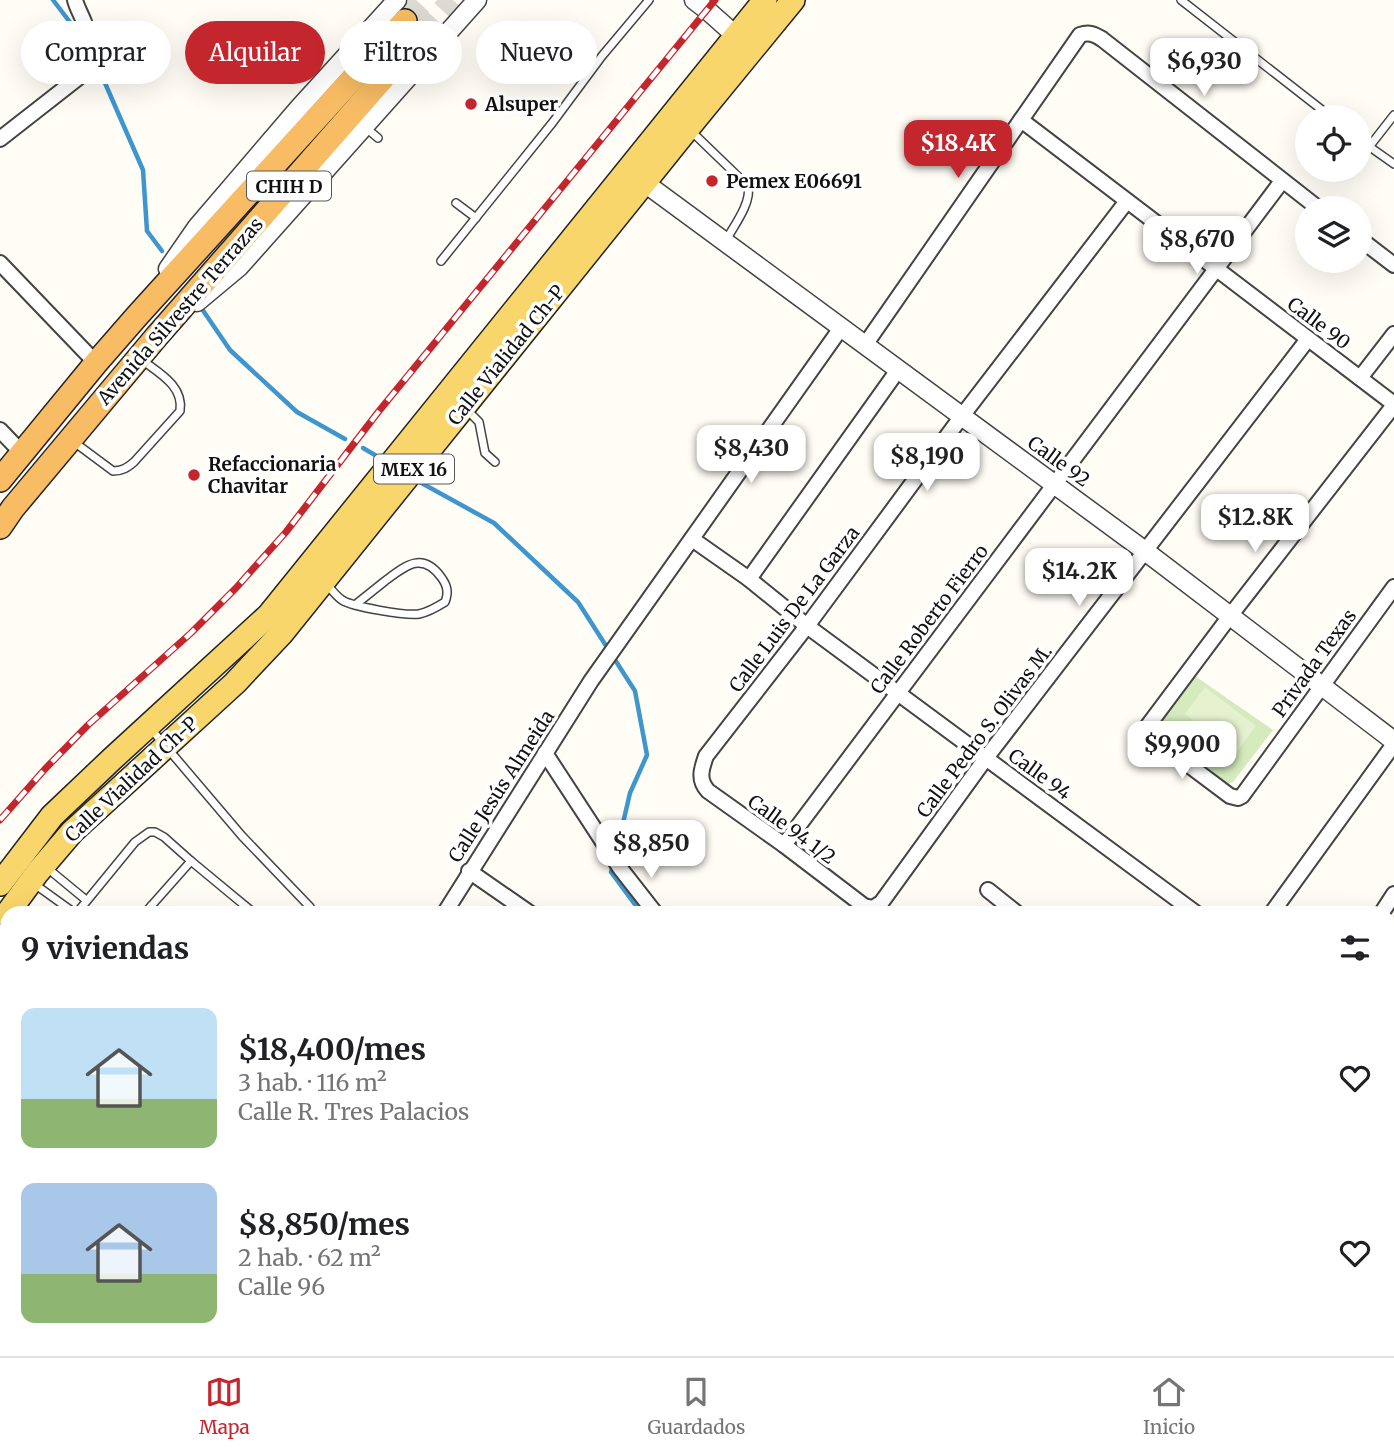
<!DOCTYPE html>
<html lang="es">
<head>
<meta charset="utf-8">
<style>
	:root { --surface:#fff; --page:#f6f6f6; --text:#202124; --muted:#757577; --line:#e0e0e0; --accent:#c4262e }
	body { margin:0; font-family:Merriweather,serif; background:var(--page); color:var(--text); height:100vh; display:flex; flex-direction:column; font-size:26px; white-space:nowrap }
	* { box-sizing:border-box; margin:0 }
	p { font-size:23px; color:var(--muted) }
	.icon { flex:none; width:38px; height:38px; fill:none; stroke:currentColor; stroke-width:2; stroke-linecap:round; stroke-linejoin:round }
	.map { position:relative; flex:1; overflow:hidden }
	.details { position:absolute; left:0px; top:906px; width:1395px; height:450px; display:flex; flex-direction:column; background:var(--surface); border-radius:21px 21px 0 0; box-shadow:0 7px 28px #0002 }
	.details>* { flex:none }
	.banner { position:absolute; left:21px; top:21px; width:700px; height:63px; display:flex; gap:14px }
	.fabs { position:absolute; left:1295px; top:105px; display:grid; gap:14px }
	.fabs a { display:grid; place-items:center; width:77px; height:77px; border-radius:50%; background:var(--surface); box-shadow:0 7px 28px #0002; font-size:35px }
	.price { position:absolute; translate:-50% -60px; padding:0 16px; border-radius:14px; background:#fff; color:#222; font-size:23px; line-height:46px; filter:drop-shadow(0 2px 4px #0008) }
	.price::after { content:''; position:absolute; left:50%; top:42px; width:21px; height:16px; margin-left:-10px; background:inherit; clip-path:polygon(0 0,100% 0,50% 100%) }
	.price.current { background:var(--accent); color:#fff }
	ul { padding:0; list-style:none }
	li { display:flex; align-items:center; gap:21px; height:175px; padding:0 21px }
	li span { display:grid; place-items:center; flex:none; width:196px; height:140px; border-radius:14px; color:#555 }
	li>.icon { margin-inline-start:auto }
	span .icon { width:84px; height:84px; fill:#fffc; stroke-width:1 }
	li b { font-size:30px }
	h2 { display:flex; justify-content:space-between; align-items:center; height:84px; padding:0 21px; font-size:30px }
	.tag { padding:0 24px; border-radius:32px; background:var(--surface); box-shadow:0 7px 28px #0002; font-size:24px; line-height:63px }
	.tag.current { background:var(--accent); color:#fff }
	.tabs { display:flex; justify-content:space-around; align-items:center; height:98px; border-top:2px solid var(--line); background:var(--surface); font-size:19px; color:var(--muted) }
	.tabs a { display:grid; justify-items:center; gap:4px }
	.tabs .current { color:var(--accent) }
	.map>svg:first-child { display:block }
	.green { fill:#d5ebbd }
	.pitch { fill:#e6f2cf }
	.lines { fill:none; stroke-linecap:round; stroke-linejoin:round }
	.stream { stroke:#3f96cf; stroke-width:4.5 }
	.trunk-tunnel { stroke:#dbdad3; stroke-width:23; stroke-dasharray:23 11; stroke-linecap:butt }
	.service-casing { stroke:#444; stroke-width:10 }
	.minor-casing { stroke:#444; stroke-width:18 }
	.tertiary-casing { stroke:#444; stroke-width:21 }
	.primary-casing { stroke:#222; stroke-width:26 }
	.trunk-casing { stroke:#222; stroke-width:26 }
	.service { stroke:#fff; stroke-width:7 }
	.minor { stroke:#fff; stroke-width:14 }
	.tertiary { stroke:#fff; stroke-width:18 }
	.primary { stroke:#f9d66b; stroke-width:23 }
	.trunk { stroke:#f7bc64; stroke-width:23 }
	.rail-casing { stroke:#c4262e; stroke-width:7 }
	.rail { stroke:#fff; stroke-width:4.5; stroke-dasharray:13; stroke-linecap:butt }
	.poi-dot { fill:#c4262e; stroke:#fff; stroke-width:2.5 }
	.labels { text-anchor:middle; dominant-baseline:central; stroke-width:7; stroke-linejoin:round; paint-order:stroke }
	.shield { fill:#fff; stroke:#585858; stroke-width:2 }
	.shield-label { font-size:18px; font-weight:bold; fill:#111 }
	.poi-label { font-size:19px; font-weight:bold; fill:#111; stroke:#fff; text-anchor:start }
	.street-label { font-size:19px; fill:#111; stroke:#fff }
</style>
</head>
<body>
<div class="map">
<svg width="1394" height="1356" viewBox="0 0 1394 1356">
	<rect width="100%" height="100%" fill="#fffdf5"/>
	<polygon class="green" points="1192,674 1273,730 1233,782 1228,784 1152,730"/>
	<polygon class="pitch" points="1205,687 1256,726 1236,753 1185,714"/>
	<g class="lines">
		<g class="stream">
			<polyline points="53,0 82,38"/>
			<polyline points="91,51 143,170 147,231 162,251"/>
			<polyline points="202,309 230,350 297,412 345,439"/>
			<polyline points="363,448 380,458"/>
			<polyline points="416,480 494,523 578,602 635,691 647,755 630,793 616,853"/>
			<polyline points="613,865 611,872 642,914"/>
			<polyline points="653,1356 654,1349"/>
		</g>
		<g class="trunk-tunnel">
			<polyline points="405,21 424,0"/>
			<polyline points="420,36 453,0"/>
		</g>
		<defs>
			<g id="service">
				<polyline points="1181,0 1331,117"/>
				<polyline points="365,127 378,138"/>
				<path d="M 690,130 L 748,186 C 752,203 733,227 725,242"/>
				<polyline points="1360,140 1394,164"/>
				<polyline points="1369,147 1394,115"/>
				<polyline points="456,203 476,218"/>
				<polyline points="441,261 553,122 602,56 649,0"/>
				<polyline points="467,410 479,422 485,453 495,462"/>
				<path d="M 74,442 L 113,471 C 122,471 127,468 134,462 L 180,411 C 184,386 159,373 142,360"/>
				<path d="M 326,583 C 331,589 336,596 342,600 C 353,607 406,616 419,614 C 429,612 437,607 445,602 C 449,592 447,585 441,577 C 422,551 405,566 385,581 C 375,589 365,597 355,605"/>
				<polyline points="151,729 242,836 310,907"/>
				<polyline points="46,867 86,900"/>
				<polyline points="33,883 76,914"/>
				<polyline points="151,906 160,914"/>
				<polyline points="76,914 135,842 149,832 155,832 164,837 191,861 255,914"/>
				<polyline points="144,914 191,861"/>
			</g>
			<g id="minor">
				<polyline points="1021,120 1394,404"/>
				<path d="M 0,139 L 78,78 C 88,62 90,40 84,22 C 81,14 77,8 75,0"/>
				<path d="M 1127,201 L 962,416 L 807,626 L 706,756 C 701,770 698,780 708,791 L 784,845 L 864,906 L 873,908 L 881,903 L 986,758 L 1308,339"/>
				<polyline points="1360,239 1394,265"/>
				<polyline points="0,263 96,363"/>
				<path d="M 865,345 L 1080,35 C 1089,32 1094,34 1102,39 L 1318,208"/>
				<polyline points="1360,378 1394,334"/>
				<polyline points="1394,405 1230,616 1147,727 1150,736 1230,796 1238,798 1242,796 1394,587"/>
				<polyline points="0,430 22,453"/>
				<polyline points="692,539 749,579 807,626 1197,914"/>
				<polyline points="749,579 898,370"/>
				<polyline points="545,753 620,868 656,914"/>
				<polyline points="784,845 1282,181"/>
				<polyline points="469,871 531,914"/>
				<polyline points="988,890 1018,914"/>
				<polyline points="444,914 591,681 841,328"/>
				<polyline points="1271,914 1394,744"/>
				<polyline points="1381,914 1394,894"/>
				<polyline points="1388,958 1394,954"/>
				<polyline points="1388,1041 1394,1033"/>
				<polyline points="1388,1088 1394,1093"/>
				<polyline points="1388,1196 1394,1201"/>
				<polyline points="0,1288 7,1292"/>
				<polyline points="88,1349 98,1356"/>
				<polyline points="491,1349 501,1356"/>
				<polyline points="566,1349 576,1356"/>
				<polyline points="866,1349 874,1356"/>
				<polyline points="1039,1349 1047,1356"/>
				<polyline points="1224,1349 1233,1356"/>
				<polyline points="137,1356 147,1349"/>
				<polyline points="406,1356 411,1349"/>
				<polyline points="700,1356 711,1349"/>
				<polyline points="734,1356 739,1349"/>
			</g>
			<g id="tertiary">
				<polyline points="694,0 707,10 744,43"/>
				<polyline points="634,175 1145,551 1394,741"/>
				<polyline points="168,269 197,227 298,109 397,0"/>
				<polyline points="197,302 239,267 477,0"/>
				<polyline points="1388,1330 1394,1323"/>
				<polyline points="1364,1356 1370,1349"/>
			</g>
			<g id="primary">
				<polyline points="0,884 52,816 112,759 269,615 765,0"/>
				<polyline points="7,914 37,873 72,832 235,683 282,633 688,128 793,0"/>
			</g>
			<g id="trunk">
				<polyline points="0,480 96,363 137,316 405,21"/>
				<polyline points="0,527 13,508 157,336 420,36"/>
			</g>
		</defs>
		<use href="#service" class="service-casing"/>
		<use href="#minor" class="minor-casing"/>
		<use href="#tertiary" class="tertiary-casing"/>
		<use href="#primary" class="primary-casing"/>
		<use href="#trunk" class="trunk-casing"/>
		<use href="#service" class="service"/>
		<use href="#minor" class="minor"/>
		<use href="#tertiary" class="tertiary"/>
		<use href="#primary" class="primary"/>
		<use href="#trunk" class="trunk"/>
		<defs>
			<polyline id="rail" points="0,820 45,769 88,725 191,633 236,588 286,532 379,411 715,0"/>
		</defs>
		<use href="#rail" class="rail-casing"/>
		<use href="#rail" class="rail"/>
	</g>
	<g class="poi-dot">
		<circle cx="471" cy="104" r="7"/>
		<circle cx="712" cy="181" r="7"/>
		<circle cx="194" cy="475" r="7"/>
	</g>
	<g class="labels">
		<g class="shield">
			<rect x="247" y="171.5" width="84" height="29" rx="5"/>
			<rect x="374" y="454.5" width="80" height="29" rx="5"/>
		</g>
		<g class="shield-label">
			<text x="289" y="186">CHIH D</text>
			<text x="414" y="469">MEX 16</text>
		</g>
		<g class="poi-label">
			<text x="485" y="104">Alsuper</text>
			<text x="726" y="181">Pemex E06691</text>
			<text x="208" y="464">Refaccionaria<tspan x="208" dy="22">Chavitar</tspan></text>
		</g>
		<g class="street-label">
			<text transform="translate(180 311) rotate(-49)">Avenida Silvestre Terrazas</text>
			<text transform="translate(1319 323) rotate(37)">Calle 90</text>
			<text transform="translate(506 355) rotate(-51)">Calle Vialidad Ch-P</text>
			<text transform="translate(1059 461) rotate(36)">Calle 92</text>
			<text transform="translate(794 609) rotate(-53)">Calle Luis De La Garza</text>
			<text transform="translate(929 619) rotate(-53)">Calle Roberto Fierro</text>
			<text transform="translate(1314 663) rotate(-54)">Privada Texas</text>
			<text transform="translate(984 731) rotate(-53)">Calle Pedro S. Olivas M.</text>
			<text transform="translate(1040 774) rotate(36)">Calle 94</text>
			<text transform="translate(131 779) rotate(-43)">Calle Vialidad Ch-P</text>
			<text transform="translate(501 786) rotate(-57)">Calle Jesús Almeida</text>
			<text transform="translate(792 829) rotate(36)">Calle 94 1/2</text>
		</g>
	</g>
</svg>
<div class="fabs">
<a><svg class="icon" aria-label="locate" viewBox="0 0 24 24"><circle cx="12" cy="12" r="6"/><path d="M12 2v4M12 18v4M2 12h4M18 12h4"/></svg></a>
<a><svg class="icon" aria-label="layers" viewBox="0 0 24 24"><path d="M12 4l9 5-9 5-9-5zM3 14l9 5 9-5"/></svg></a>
</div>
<b class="price" style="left:1204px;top:98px">$6,930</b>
<b class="price current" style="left:958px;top:180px">$18.4K</b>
<b class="price" style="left:1197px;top:276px">$8,670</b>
<b class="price" style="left:751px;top:485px">$8,430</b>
<b class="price" style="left:927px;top:493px">$8,190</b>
<b class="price" style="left:1255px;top:554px">$12.8K</b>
<b class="price" style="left:1079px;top:608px">$14.2K</b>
<b class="price" style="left:1182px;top:781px">$9,900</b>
<b class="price" style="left:651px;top:880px">$8,850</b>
<div class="banner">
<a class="tag">Comprar</a>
<a class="tag current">Alquilar</a>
<a class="tag">Filtros</a>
<a class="tag">Nuevo</a>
</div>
<section class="details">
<h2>9 viviendas<svg class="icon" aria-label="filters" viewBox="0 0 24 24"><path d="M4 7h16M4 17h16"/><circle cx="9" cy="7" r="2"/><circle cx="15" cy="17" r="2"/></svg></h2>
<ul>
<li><span style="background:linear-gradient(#bfe0f5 65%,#8fb573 0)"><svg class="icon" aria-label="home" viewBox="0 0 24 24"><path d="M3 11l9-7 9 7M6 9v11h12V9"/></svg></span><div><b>$18,400/mes</b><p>3 hab. · 116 m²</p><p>Calle R. Tres Palacios</p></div><svg class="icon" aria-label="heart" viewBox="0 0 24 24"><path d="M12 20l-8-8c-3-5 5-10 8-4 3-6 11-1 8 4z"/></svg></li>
<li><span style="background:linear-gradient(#a9c7e8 65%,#8fb573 0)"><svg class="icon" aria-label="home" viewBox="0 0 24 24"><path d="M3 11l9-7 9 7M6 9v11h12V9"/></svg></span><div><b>$8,850/mes</b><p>2 hab. · 62 m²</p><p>Calle 96</p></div><svg class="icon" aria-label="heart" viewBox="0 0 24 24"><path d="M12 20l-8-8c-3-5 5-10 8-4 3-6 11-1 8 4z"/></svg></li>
</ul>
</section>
</div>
<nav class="tabs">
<a class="current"><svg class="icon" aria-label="map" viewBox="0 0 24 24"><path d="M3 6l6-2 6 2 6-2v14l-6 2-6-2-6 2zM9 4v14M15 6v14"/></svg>Mapa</a>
<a><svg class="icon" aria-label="saved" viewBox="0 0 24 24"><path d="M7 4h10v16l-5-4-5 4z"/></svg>Guardados</a>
<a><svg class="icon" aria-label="home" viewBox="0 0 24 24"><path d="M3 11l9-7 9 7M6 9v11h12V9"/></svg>Inicio</a>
</nav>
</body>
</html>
